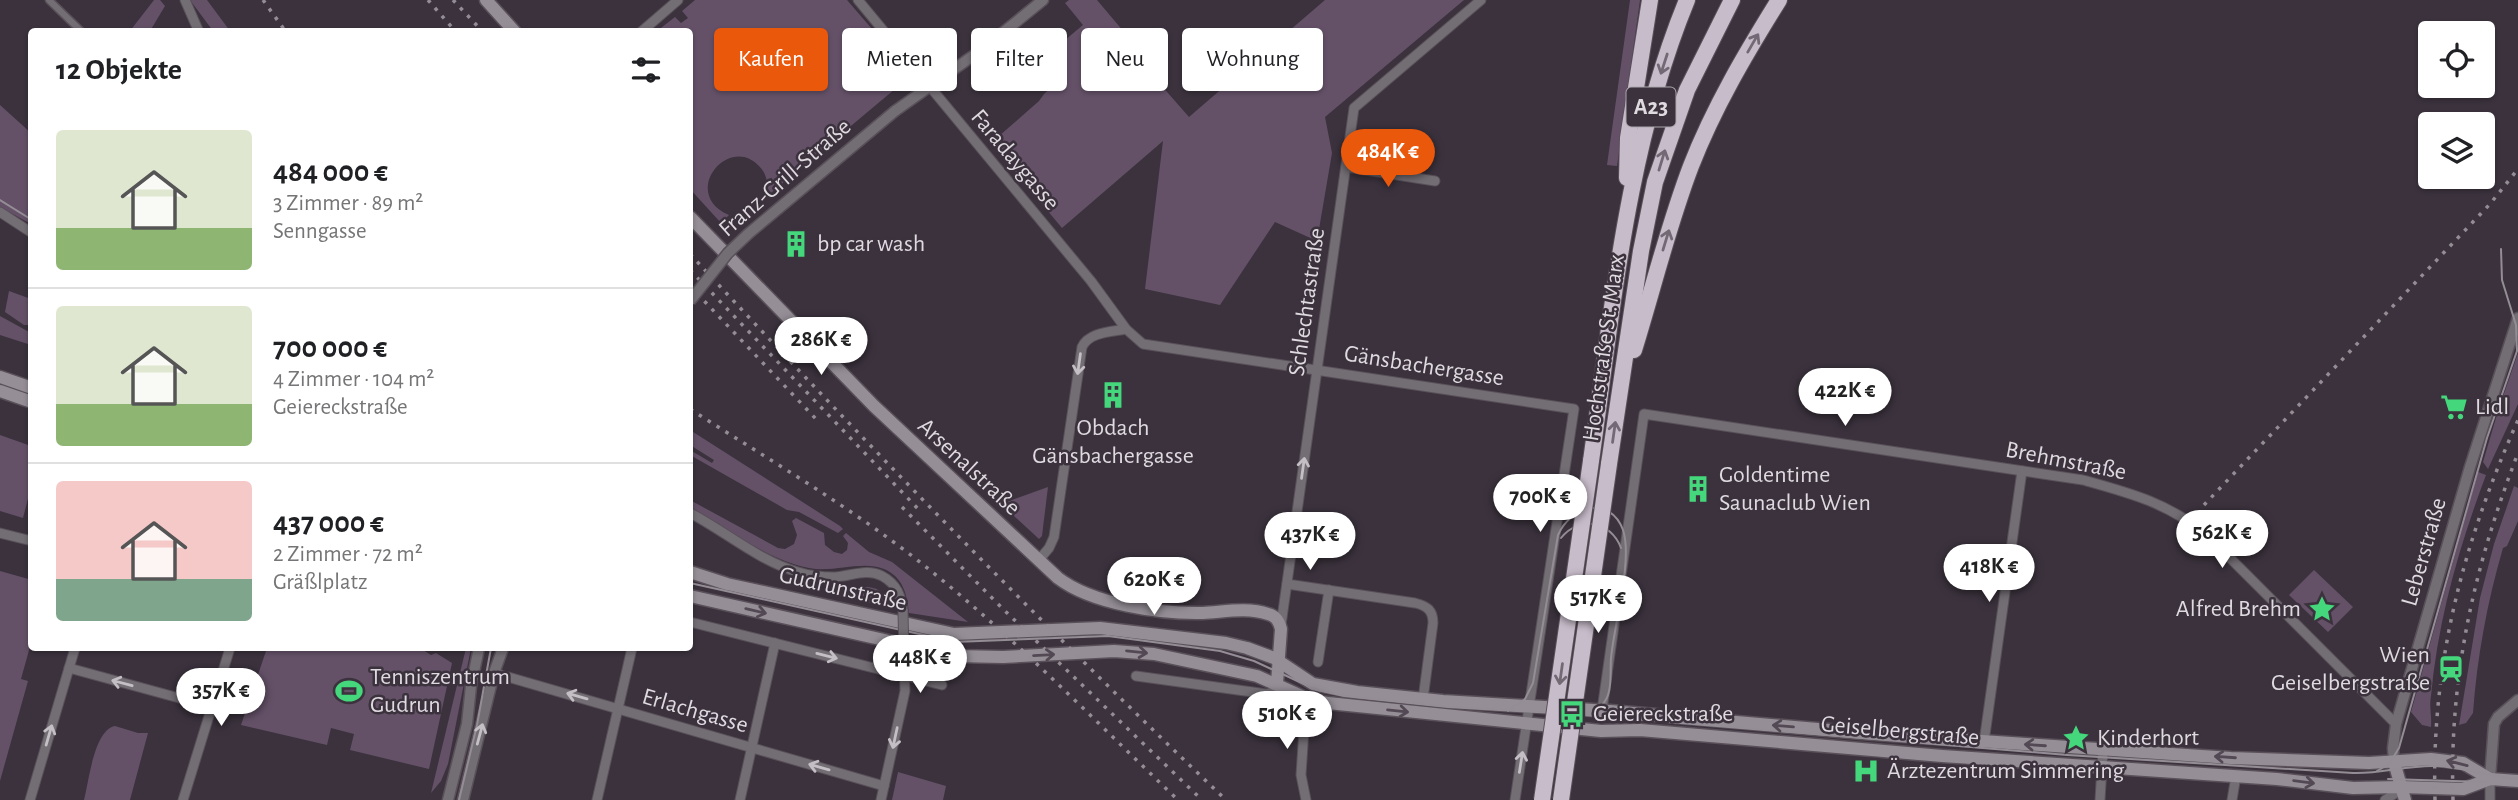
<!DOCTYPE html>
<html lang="de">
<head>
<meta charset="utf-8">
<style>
	:root { --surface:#fff; --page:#f6f6f6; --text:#202124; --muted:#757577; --line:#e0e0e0; --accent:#ea580c }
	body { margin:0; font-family:"Alegreya Sans",sans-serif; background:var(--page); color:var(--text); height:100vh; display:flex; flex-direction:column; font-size:26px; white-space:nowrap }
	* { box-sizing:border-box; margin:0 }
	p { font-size:23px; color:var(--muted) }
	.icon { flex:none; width:38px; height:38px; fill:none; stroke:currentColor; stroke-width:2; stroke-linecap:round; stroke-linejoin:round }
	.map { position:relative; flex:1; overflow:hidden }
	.drawer { position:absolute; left:28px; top:28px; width:665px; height:623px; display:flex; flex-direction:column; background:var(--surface); border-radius:7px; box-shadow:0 2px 5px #0004 }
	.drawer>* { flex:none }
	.guide { position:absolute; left:714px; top:28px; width:665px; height:63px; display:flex; gap:14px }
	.buttons { position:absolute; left:2418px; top:21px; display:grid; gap:14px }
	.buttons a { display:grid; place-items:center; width:77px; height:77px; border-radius:7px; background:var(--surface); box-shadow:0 2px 5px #0004; font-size:35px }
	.price { position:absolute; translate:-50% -60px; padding:0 16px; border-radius:24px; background:#fff; color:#222; font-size:23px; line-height:46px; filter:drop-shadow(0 2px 4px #0008) }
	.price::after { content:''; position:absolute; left:50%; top:42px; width:21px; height:16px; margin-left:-10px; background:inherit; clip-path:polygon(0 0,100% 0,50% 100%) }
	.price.on { background:var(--accent); color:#fff }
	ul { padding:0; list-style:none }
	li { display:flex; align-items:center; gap:21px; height:175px; padding:0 28px }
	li+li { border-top:2px solid var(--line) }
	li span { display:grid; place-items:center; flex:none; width:196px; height:140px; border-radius:7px; color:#555 }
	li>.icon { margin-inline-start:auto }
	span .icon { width:84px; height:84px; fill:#fffc; stroke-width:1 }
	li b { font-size:30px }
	h2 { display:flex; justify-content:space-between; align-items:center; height:84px; padding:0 28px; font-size:30px }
	.chip { padding:0 24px; border-radius:7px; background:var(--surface); box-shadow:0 2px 5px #0004; font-size:24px; line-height:63px }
	.chip.on { background:var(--accent); color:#fff }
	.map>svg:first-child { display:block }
	.green { fill:#645168 }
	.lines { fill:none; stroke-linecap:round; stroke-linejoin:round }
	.pedestrian-casing { stroke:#59505a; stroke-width:9 }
	.minor-casing { stroke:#59505a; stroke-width:11 }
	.tertiary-casing { stroke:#59505a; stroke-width:13 }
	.secondary-casing { stroke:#59505a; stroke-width:15 }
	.motorway-casing { stroke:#59505a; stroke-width:18 }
	.pedestrian { stroke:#736e74; stroke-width:6 }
	.minor { stroke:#736e74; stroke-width:9 }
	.tertiary { stroke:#736e74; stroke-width:10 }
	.secondary { stroke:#958e97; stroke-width:12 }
	.motorway { stroke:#c7bcca; stroke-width:16 }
	.tram { stroke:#948d95; stroke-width:2 }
	.rail { stroke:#948d95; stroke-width:3.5; stroke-dasharray:3.5 7; stroke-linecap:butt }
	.minor-bridge-casing { stroke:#59505a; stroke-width:11; stroke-linecap:butt }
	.tertiary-bridge-casing { stroke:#59505a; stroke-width:13; stroke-linecap:butt }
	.motorway-bridge-casing { stroke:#59505a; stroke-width:18; stroke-linecap:butt }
	.minor-bridge { stroke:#736e74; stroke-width:9 }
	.tertiary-bridge { stroke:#736e74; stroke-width:10 }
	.motorway-bridge { stroke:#c7bcca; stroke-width:16 }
	.oneway { stroke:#736975 }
	.oneway2 { stroke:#c4bec5 }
	.oneway3 { stroke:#524954 }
	.labels { text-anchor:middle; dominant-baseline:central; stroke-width:5; stroke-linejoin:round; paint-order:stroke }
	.shield { fill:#3b323d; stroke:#aea7af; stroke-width:2 }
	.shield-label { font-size:23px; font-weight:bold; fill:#dfd9e0 }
	.street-label { font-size:24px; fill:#dfd9e0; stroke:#3b323d }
	.poi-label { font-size:24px; fill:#dfd9e0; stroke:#3b323d; text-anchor:start }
</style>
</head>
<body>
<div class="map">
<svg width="2518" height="800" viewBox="0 0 2518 800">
	<rect width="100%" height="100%" fill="#3b323d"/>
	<g class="green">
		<polygon points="154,0 160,0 165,6 150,31 130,31"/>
		<polygon points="190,0 207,0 230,31 213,31"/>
		<path d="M 695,0 L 847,0 L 897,58 L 895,89 L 765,198 C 769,187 768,176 760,167 C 729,132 679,194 729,215 L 721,223 L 690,189 L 690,32 L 657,31 L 675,17 L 681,23 L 688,18 L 682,11 Z"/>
		<polygon points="1069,0 1097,0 1157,71 1153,76 1189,117 1325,0 1464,0 1325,117 1332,153 1317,241 1275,222 1220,305 1145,289 1163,141 1062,228 991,143 1039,101 1044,94 1058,81 1041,60 1083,25 1065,3"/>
		<polygon points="1630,0 1640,0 1617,166 1607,165"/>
		<polygon points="0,105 31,133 31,224 0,207"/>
		<polygon points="9,291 31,299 31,325 24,325 5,312"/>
		<polygon points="0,316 31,333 31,345 0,335"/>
		<polygon points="2518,353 2518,404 2488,469 2483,462 2498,411"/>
		<polygon points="690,430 840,526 843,529 838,533 799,512 787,510 690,455 690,450 712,463 714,460 690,445"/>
		<polygon points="0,435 31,446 31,487 23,518 0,511"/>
		<path d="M 2478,472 L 2486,475 C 2459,547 2438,619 2431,696 C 2429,707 2432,716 2431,727 L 2422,725 L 2411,712 Z"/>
		<path d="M 2514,486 L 2518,488 L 2518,521 L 2507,546 L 2503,548 C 2487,603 2477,657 2473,713 L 2466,723 L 2459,725 L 2480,598 L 2494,544 Z"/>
		<polygon points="1048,487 1042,536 1039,539 1001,504"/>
		<path d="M 690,500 L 778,548 L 785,549 L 794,544 L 797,535 L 792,521 L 796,518 L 824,533 L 825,545 L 834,552 L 842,554 L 847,550 L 848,543 L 843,536 L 846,533 L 869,552 L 892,562 L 968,622 L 909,613 C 907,594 903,577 884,569 C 862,560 834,573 809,568 C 769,560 726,529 690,508 Z"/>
		<polygon points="2314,570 2353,607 2328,632 2289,595"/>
		<polygon points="0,571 32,580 31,643 21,679 28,681 0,781"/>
		<path d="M 868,587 C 879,588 888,595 889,607 L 834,595 L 835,591 Z"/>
		<polygon points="267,648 420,648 431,655 436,653 452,663 429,769 350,750 354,734 331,728 327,745 241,725"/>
		<polygon points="466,648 471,648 448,764 441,781 431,793"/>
		<path d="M 115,726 L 138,733 L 148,733 L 130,800 L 84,800 C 89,781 94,730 115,726 Z"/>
		<polygon points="898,772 946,786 943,800 892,800"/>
	</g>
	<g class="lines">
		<defs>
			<polyline id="pedestrian" points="49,0 82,32"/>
			<g id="minor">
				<polyline points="185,0 199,32"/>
				<polyline points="858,0 1091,281 1126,329 1143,344 1574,409 1515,800"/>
				<polyline points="641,32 678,0"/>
				<polyline points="1346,167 1435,181"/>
				<polyline points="0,212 32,233"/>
				<path d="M 690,513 C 725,531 759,561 798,572 C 810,576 823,577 835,577 C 851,576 867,568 882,576 C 897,584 901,596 903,611"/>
				<polyline points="0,533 32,541"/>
				<path d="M 1038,561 L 1049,548 L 1054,537 L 1082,347 C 1089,332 1111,332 1126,329"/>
				<path d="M 1287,584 L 1415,603 C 1427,606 1433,610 1433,623 L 1423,699"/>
				<polyline points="690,622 942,685"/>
				<polyline points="1281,625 1354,108 1481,0"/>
				<polyline points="1318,662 1329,590"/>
				<polyline points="69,668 212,707"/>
				<polyline points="494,673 884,786"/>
				<polyline points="1136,676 1267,694 1274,691 1277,683"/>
				<path d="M 1602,710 L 1644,414 L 2083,480 C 2130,493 2168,503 2207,535 L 2396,724"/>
				<polyline points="1984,742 2022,471"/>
				<polyline points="30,800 75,648"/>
				<polyline points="183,800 230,648"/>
				<polyline points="597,800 632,648"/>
				<polyline points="740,800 775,643"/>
				<polyline points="881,800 905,691 904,659"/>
				<polyline points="1306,800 1301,775 1306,698"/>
				<polyline points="2100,800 2103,750"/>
				<polyline points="2232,800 2236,776"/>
				<polyline points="2385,800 2402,789"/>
				<polyline points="2490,800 2490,779"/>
			</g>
			<g id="tertiary">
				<polyline points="895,111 984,48 1043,0"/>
				<polyline points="2394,762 2393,748 2396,724 2470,467 2518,318"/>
				<polyline points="2490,779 2494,724 2498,717 2518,700"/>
				<polyline points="448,800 467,724 471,686 479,648"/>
				<polyline points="463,800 494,673 503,648"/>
			</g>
			<g id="secondary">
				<polyline points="486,0 515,32"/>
				<path d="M 690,217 L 874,406 L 1058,578 C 1092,604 1160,614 1203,613 C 1224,612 1247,607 1268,614 C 1276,616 1279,621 1281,629 L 1277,683"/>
				<polyline points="0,377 32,388"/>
				<polyline points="0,391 32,402"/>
				<polyline points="690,572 727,584 954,634 1100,628 1226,643 1247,648 1274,658 1313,684 1357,692 1443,701 1610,711 1863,733 2231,758 2369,763 2431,759 2463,763 2490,779"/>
				<polyline points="690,596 955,656 1003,657 1114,651 1154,654 1257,676 1306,698 1328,703 1601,731 1640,730 1942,756 2277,779 2353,788 2401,787 2463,789 2490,779 2518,781"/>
				<polyline points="2394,762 2405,800"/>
			</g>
			<g id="motorway">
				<polyline points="1627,178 1628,138 1650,0"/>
				<path d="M 1634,350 C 1653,289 1668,226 1691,166 C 1714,107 1746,53 1779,0"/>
				<path d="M 1591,461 C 1613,306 1627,146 1687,0"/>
				<polyline points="1609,464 1641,251 1655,182 1687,90 1732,0"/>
			</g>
		</defs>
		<use href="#pedestrian" class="pedestrian-casing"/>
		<use href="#minor" class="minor-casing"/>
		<use href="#tertiary" class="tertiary-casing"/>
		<use href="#secondary" class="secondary-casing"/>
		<use href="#motorway" class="motorway-casing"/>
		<use href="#pedestrian" class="pedestrian"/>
		<use href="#minor" class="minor"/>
		<use href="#tertiary" class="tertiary"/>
		<use href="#secondary" class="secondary"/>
		<use href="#motorway" class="motorway"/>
		<g class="tram">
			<polyline points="0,200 32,220"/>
			<path d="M 1561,538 C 1579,515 1611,521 1621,548"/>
			<path d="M 690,583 L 955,642 L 1108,636 L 1220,651 L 1254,661 L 1317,690 L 1344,696 L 1448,707 L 1572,714 L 2067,755 L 2353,773 C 2381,774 2407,765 2436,766 C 2463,767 2490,777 2518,779"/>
			<path d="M 1508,711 L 1525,699 L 1533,683 L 1558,535 C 1571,506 1610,495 1623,530 C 1633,560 1614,625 1611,658 C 1610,670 1612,684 1608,695 C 1604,707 1594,711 1584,714"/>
			<polyline points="2377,771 2389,764 2399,748 2487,438 2517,351 2516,325 2502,280 2501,249"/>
			<polyline points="2388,779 2486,782"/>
			<polyline points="459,800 477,725 491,648"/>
		</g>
		<g class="rail">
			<polyline points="263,0 286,32"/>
			<polyline points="428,0 456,32"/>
			<polyline points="453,0 483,32"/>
			<path d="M 690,254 C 863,441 1041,624 1226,800"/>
			<polyline points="690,270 922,513"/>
			<polyline points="690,286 816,419"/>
			<path d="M 690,409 C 766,458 844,503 916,559 C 1009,632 1092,718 1178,800"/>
			<polyline points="2204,505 2490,204 2518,169"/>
			<polyline points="902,507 1003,609 1202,800"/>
			<path d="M 2435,800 C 2431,664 2463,543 2518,420"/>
			<path d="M 2453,800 C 2449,677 2474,567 2518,453"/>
		</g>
		<defs>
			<polyline id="minor-bridge" points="903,611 904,659"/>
			<polyline id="tertiary-bridge" points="690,301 728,253 748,234 895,111"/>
			<g id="motorway-bridge">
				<polyline points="1542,800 1591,461"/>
				<polyline points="1561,800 1609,464"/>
			</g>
		</defs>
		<use href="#minor-bridge" class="minor-bridge-casing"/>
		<use href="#tertiary-bridge" class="tertiary-bridge-casing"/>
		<use href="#motorway-bridge" class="motorway-bridge-casing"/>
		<use href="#minor-bridge" class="minor-bridge"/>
		<use href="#tertiary-bridge" class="tertiary-bridge"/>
		<use href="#motorway-bridge" class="motorway-bridge"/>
	</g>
	<defs><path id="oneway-shaft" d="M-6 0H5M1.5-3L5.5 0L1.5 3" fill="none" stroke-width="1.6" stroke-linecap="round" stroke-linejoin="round" transform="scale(1.75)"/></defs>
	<g class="oneway">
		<use href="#oneway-shaft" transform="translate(1753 43) rotate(-60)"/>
		<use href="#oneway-shaft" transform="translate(1664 64) rotate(108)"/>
		<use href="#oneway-shaft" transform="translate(1662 160) rotate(-73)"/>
		<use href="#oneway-shaft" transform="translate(1666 240) rotate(-73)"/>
		<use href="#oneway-shaft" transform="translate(1614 432) rotate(-82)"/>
		<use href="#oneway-shaft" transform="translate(1561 674) rotate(98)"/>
	</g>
	<g class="oneway2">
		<use href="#oneway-shaft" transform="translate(1079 364) rotate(98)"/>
		<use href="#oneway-shaft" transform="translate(1303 468) rotate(-82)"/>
		<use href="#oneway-shaft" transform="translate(827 656) rotate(14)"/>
		<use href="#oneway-shaft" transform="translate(122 683) rotate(-165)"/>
		<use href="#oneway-shaft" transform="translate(577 696) rotate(-164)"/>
		<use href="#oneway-shaft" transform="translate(480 734) rotate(-75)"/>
		<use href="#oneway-shaft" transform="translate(49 735) rotate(-74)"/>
		<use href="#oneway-shaft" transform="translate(895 738) rotate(102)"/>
		<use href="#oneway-shaft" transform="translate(1521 762) rotate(-81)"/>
		<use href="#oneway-shaft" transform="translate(819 767) rotate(-164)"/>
	</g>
	<g class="oneway3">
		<use href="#oneway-shaft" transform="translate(756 611) rotate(13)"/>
		<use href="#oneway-shaft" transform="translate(1137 652) rotate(6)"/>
		<use href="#oneway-shaft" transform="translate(1044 655) rotate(-3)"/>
		<use href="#oneway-shaft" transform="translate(1398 711) rotate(6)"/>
		<use href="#oneway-shaft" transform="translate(1783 726) rotate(-175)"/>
		<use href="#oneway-shaft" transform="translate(2035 745) rotate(-176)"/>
		<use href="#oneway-shaft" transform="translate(2225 757) rotate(-176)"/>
		<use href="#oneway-shaft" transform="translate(2457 763) rotate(-166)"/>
		<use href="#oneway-shaft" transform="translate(2304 782) rotate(8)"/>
	</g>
	<defs>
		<symbol id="building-bare" viewBox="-9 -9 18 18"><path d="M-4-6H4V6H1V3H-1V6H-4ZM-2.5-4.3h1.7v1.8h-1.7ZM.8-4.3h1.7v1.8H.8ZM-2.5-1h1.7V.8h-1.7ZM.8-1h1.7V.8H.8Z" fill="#44d77b" stroke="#3b323d" stroke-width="2.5" paint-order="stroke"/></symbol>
		<symbol id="supermarket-bare" viewBox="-9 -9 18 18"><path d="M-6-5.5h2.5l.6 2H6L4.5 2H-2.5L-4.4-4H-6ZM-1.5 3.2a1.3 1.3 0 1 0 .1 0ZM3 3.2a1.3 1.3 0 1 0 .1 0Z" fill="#44d77b" stroke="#3b323d" stroke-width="2.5" paint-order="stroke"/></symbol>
		<symbol id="sight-bare" viewBox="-9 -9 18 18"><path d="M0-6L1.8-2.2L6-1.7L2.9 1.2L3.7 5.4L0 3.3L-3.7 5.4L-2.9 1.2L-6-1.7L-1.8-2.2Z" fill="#44d77b" stroke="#3b323d" stroke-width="2.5" paint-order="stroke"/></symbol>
		<symbol id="station-bare" viewBox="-9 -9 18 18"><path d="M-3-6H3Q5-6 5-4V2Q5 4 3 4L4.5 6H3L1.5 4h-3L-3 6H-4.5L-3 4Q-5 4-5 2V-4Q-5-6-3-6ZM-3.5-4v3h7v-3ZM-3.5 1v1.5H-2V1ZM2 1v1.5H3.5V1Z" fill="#44d77b" stroke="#3b323d" stroke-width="2.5" paint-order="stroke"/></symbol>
		<symbol id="stadium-bare" viewBox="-9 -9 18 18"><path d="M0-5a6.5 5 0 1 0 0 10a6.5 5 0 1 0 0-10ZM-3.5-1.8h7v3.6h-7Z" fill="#44d77b" stroke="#3b323d" stroke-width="2.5" paint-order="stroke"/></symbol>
		<symbol id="bus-bare" viewBox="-9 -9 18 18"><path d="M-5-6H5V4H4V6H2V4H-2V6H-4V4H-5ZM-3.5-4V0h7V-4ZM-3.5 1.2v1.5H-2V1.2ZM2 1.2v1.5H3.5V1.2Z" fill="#44d77b" stroke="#3b323d" stroke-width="2.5" paint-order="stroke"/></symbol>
		<symbol id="hospital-bare" viewBox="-9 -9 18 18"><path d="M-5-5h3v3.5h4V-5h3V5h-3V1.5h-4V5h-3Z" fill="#44d77b" stroke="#3b323d" stroke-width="2.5" paint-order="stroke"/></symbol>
	</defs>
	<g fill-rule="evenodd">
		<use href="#building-bare" x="777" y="225" width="38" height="38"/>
		<use href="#building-bare" x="1094" y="376" width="38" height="38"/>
		<use href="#supermarket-bare" x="2435" y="388" width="38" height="38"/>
		<use href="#building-bare" x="1679" y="470" width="38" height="38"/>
		<use href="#sight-bare" x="2303" y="590" width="38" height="38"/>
		<use href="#station-bare" x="2432" y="650" width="38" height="38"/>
		<use href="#stadium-bare" x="330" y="672" width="38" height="38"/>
		<use href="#bus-bare" x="1553" y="695" width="38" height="38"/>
		<use href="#sight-bare" x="2057" y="719" width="38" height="38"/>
		<use href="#hospital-bare" x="1847" y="752" width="38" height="38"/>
	</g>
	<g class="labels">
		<rect class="shield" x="1626.5" y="87.5" width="49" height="39" rx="5"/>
		<g class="shield-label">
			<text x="1651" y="107">A23</text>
		</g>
		<g class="street-label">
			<text transform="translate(1015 160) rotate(50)">Faradaygasse</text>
			<text transform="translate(785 178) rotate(-41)">Franz-Grill-Straße</text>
			<text transform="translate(1307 302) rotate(-82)">Schlechtastraße</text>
			<text transform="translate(1604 348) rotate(-82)">Hochstraße St. Marx</text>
			<text transform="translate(1424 366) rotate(9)">Gänsbachergasse</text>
			<text transform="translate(2066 461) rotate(11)">Brehmstraße</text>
			<text transform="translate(969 467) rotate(43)">Arsenalstraße</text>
			<text transform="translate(2424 552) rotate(-74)">Leberstraße</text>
			<text transform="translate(843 589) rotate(13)">Gudrunstraße</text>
			<text transform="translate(695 711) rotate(16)">Erlachgasse</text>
			<text transform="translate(1900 731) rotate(5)">Geiselbergstraße</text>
		</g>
		<g class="poi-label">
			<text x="817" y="244">bp car wash</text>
			<text x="2475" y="407">Lidl</text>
			<text x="1113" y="428" text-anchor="middle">Obdach<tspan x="1113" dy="28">Gänsbachergasse</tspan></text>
			<text x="1719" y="475">Goldentime<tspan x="1719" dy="28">Saunaclub Wien</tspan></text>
			<text x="2301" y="609" text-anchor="end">Alfred Brehm</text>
			<text x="2430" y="655" text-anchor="end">Wien<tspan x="2430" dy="28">Geiselbergstraße</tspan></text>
			<text x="370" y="677">Tenniszentrum<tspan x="370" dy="28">Gudrun</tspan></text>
			<text x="1593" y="714">Geiereckstraße</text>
			<text x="2097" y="738">Kinderhort</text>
			<text x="1887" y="771">Ärztezentrum Simmering</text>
		</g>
	</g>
</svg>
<div class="buttons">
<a><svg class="icon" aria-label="locate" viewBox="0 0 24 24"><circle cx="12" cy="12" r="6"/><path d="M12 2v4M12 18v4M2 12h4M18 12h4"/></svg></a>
<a><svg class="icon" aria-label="layers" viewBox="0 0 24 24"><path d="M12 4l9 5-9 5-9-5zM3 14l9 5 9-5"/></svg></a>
</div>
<b class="price on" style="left:1388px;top:189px">484K €</b>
<b class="price" style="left:821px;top:377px">286K €</b>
<b class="price" style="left:1845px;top:428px">422K €</b>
<b class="price" style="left:1540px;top:534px">700K €</b>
<b class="price" style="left:2222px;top:570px">562K €</b>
<b class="price" style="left:1310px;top:572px">437K €</b>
<b class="price" style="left:1989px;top:604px">418K €</b>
<b class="price" style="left:1154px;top:617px">620K €</b>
<b class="price" style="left:1598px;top:635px">517K €</b>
<b class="price" style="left:920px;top:695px">448K €</b>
<b class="price" style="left:221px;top:728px">357K €</b>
<b class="price" style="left:1287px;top:751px">510K €</b>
<div class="guide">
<a class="chip on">Kaufen</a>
<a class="chip">Mieten</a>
<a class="chip">Filter</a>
<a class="chip">Neu</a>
<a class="chip">Wohnung</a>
</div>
<section class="drawer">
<h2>12 Objekte<svg class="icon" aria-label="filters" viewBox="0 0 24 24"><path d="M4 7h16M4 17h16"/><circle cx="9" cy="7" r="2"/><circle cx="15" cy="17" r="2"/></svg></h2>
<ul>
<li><span style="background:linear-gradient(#dfe7d0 70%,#8fb573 0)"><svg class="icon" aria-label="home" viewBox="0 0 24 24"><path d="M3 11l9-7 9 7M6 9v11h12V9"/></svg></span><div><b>484 000 €</b><p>3 Zimmer · 89 m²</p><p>Senngasse</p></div></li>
<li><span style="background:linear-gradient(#dfe7d0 70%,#8fb573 0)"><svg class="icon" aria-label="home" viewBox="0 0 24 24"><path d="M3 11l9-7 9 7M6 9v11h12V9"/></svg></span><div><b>700 000 €</b><p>4 Zimmer · 104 m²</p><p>Geiereckstraße</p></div></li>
<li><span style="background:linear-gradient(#f6c9c9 70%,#7fa58c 0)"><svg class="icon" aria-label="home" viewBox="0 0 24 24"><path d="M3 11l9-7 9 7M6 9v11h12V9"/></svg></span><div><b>437 000 €</b><p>2 Zimmer · 72 m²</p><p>Gräßlplatz</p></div></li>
</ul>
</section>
</div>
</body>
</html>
